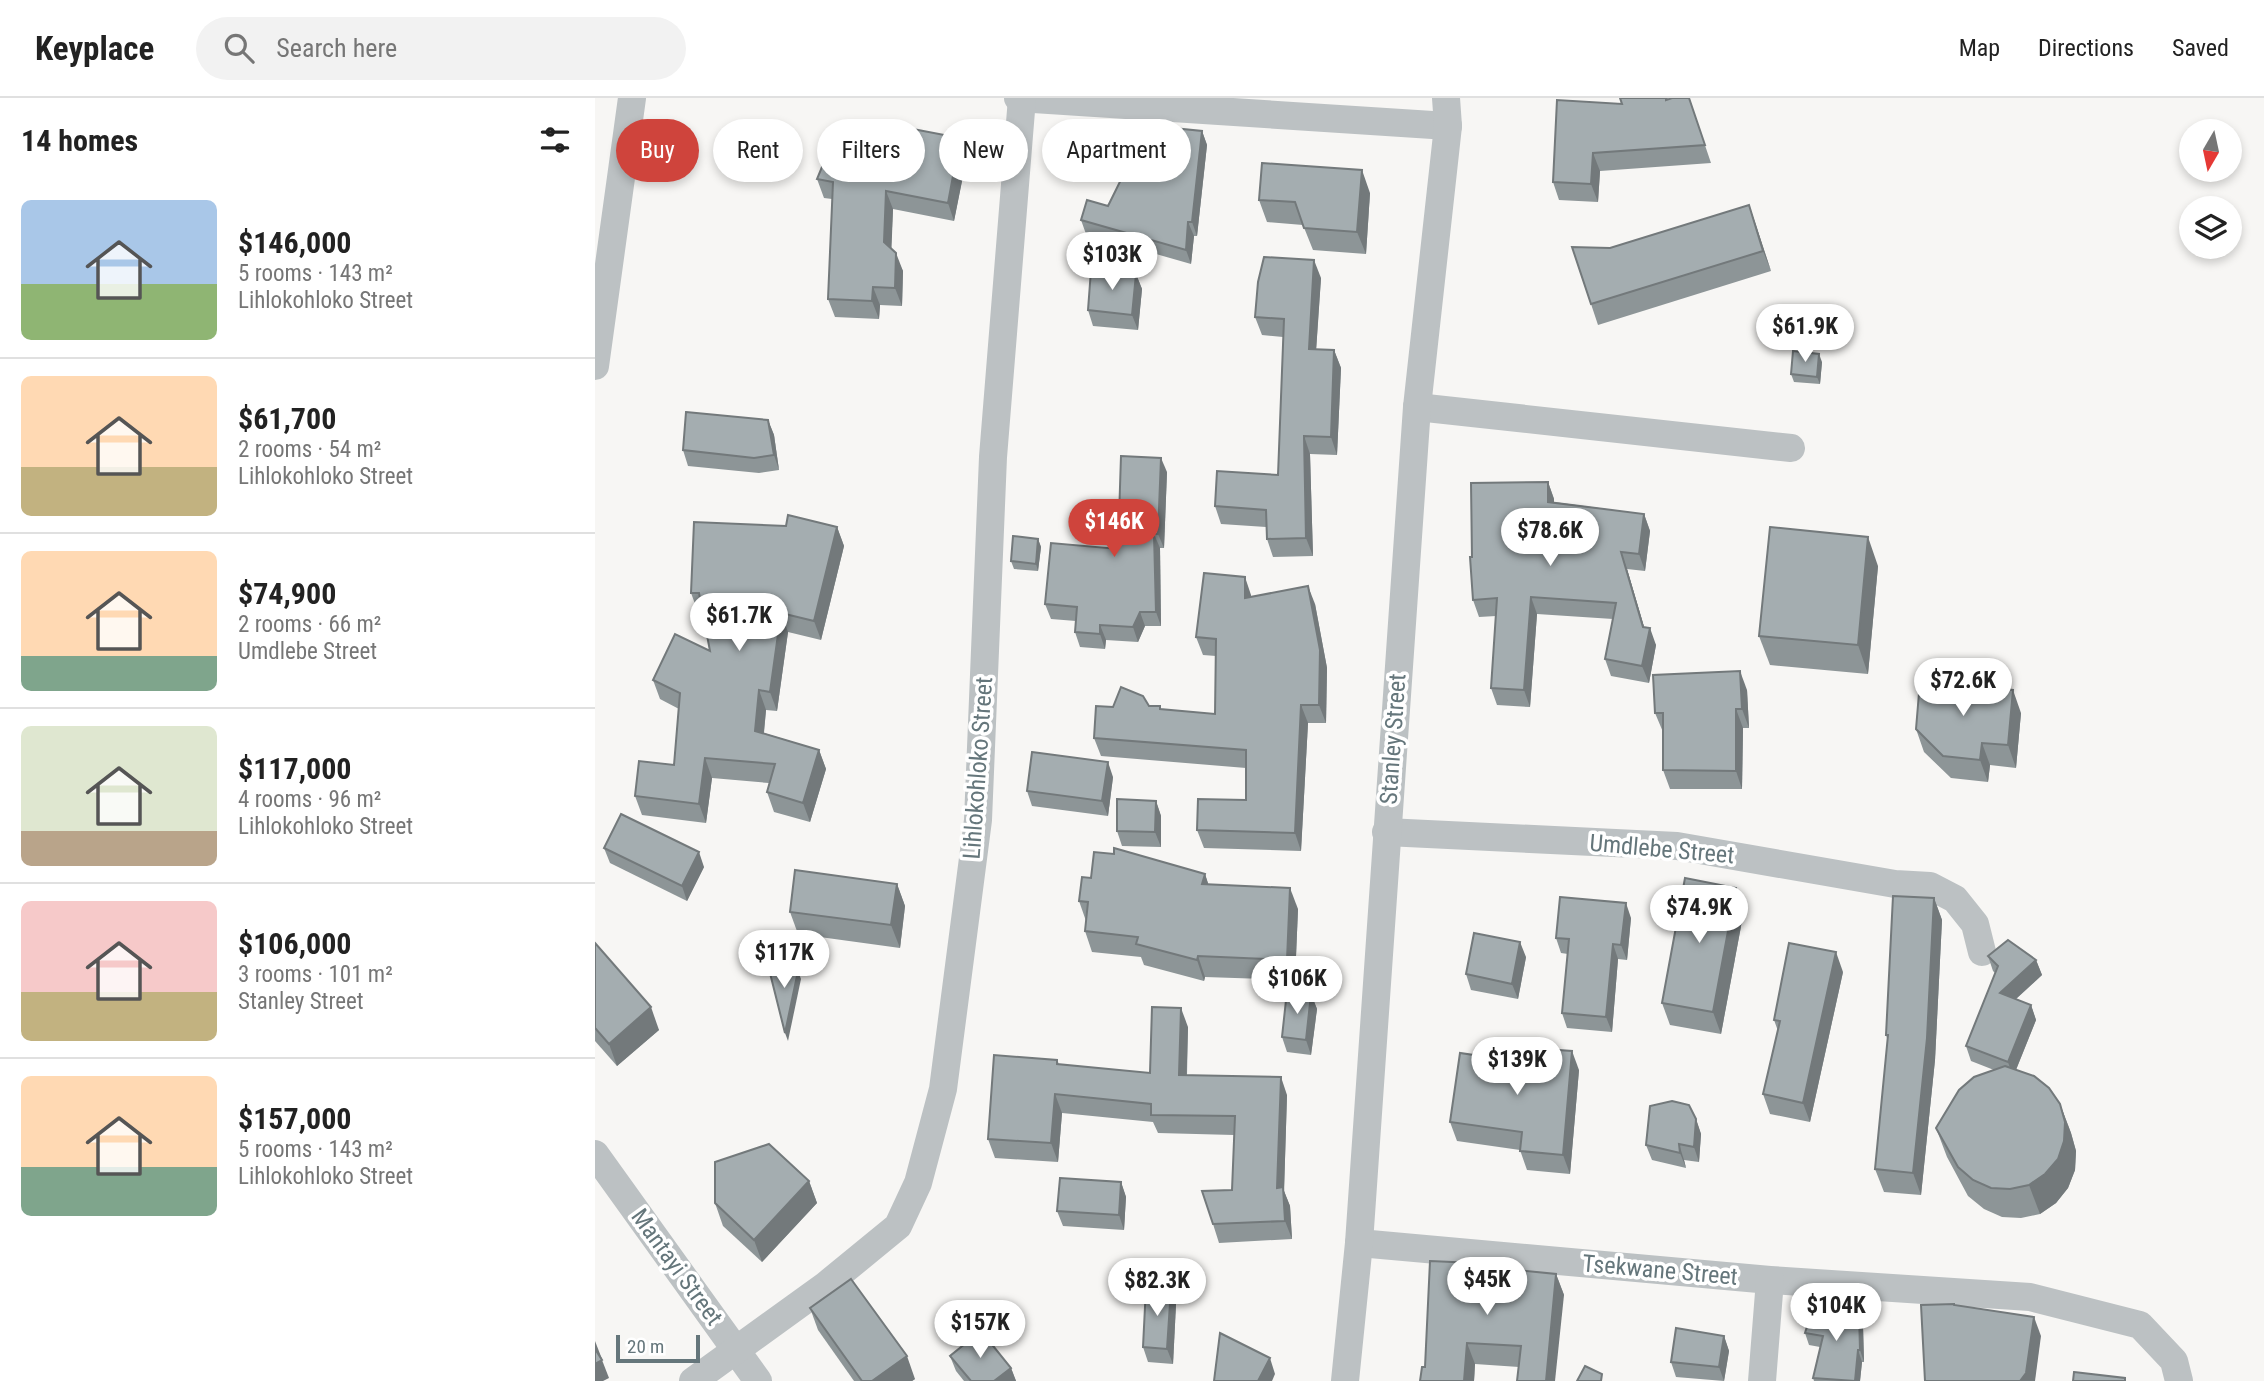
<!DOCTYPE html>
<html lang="en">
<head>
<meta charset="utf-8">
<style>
	:root { --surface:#fff; --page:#f2f2f2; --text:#222; --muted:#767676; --line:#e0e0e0; --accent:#cf443c }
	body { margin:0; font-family:"Roboto Condensed",sans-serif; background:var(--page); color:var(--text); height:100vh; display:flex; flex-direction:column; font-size:26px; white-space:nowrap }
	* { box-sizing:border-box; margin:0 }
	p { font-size:23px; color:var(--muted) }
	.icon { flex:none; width:38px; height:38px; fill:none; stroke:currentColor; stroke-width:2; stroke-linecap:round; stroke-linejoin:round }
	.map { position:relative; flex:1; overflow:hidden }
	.details { display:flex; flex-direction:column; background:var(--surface); width:595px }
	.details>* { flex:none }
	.top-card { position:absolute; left:21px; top:21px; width:665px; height:63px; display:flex; gap:14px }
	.needle { width:46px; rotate:189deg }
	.controls { position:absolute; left:1584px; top:21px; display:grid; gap:14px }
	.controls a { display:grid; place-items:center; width:63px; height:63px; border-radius:50%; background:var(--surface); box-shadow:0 4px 10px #0003; font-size:35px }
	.scale { position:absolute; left:21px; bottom:18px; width:84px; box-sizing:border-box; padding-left:7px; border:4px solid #65767b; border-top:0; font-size:19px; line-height:24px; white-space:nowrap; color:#65767b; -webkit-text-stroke:5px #fff; paint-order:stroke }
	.price { position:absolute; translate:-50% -60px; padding:0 16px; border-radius:24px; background:#fff; color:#222; font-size:23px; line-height:46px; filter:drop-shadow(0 2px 4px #0008) }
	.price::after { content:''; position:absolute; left:50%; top:42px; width:21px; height:16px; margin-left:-10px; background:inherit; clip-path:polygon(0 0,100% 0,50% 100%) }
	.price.selected { background:var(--accent); color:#fff }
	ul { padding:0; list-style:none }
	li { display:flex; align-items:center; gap:21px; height:175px; padding:0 21px }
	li+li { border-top:2px solid var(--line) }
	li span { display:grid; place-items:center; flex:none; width:196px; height:140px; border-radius:10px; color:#555 }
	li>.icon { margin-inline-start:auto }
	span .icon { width:84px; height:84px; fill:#fffc; stroke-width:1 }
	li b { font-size:30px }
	h2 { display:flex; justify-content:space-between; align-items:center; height:84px; padding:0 21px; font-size:30px }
	.chip { padding:0 24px; border-radius:32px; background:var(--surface); box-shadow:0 4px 10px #0003; font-size:24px; line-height:63px }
	.chip.selected { background:var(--accent); color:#fff }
	header { display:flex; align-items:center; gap:42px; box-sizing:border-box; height:98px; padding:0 35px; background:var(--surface); border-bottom:2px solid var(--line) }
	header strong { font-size:33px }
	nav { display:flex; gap:38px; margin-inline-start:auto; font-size:24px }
	.search { width:490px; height:63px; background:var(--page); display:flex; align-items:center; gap:18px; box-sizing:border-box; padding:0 24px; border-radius:38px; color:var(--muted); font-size:26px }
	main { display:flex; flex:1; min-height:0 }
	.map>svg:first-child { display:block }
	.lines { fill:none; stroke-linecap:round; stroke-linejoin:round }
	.minor { stroke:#bcc1c3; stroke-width:28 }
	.wall { fill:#8d9597 }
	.shaded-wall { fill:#73797b }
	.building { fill:#a4adb0; stroke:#73797b; stroke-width:2 }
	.labels { text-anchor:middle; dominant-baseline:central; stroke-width:7; stroke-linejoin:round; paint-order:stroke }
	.street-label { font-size:24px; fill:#65767b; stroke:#fff }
</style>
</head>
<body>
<header>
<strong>Keyplace</strong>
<div class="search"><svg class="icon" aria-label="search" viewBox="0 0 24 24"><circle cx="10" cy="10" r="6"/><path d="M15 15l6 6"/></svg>Search here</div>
<nav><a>Map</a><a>Directions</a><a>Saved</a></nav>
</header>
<main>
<section class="details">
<h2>14 homes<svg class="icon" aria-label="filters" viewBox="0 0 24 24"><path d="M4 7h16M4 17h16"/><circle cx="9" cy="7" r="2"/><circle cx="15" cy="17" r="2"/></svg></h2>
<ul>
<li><span style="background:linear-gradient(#a9c7e8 60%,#8fb573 0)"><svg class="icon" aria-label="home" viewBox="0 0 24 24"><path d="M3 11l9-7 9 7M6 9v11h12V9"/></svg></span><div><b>$146,000</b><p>5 rooms · 143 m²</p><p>Lihlokohloko Street</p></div></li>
<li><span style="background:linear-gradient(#ffd9b3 65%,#c2b280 0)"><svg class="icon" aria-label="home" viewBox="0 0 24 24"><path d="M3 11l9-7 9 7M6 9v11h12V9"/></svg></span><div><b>$61,700</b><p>2 rooms · 54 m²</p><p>Lihlokohloko Street</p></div></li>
<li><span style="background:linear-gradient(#ffd9b3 75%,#7fa58c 0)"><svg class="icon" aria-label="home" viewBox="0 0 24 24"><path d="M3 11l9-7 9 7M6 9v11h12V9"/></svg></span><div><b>$74,900</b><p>2 rooms · 66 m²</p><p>Umdlebe Street</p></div></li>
<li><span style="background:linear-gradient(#dfe7d0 75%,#b9a48a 0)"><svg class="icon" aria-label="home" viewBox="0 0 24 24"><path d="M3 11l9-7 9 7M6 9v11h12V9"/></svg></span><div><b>$117,000</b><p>4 rooms · 96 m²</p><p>Lihlokohloko Street</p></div></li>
<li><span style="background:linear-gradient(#f6c9c9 65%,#c2b280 0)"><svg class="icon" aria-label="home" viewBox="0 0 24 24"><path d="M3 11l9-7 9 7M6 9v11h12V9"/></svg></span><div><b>$106,000</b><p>3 rooms · 101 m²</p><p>Stanley Street</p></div></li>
<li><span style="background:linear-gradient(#ffd9b3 65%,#7fa58c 0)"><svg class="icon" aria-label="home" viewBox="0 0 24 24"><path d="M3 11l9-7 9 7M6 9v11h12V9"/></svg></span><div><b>$157,000</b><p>5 rooms · 143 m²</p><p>Lihlokohloko Street</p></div></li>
</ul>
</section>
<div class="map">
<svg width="1669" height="1283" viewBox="0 0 1669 1283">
	<rect width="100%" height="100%" fill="#f7f6f4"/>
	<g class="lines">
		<g class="minor">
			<polyline points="423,0 853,28"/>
			<polyline points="0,268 37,0"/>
			<polyline points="822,309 1196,350"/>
			<polyline points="791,734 1082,748 1300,786 1335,788 1360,801 1380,826 1387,854"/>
			<polyline points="0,1056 163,1283"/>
			<polyline points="764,1145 1175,1182 1435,1199 1545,1227 1579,1263 1584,1283"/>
			<polyline points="98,1283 231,1187 303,1128 323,1085 348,991 383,722 398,359 427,0"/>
			<polyline points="750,1283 764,1145 822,309 853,28 851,0"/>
			<polyline points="1167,1283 1175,1182"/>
		</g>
	</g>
	<g class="wall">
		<polygon points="1025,0 1073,0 1073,1 1094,0 1116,65 1005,73 1003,104 964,102 958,84 1027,6"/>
		<polygon points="607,33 612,47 602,138 599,138 596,166 491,136 486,122 513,108 575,49"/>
		<polygon points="372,58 359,123 298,111 296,150 308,173 307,208 285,207 284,221 240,219 233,201 237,101 229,100 222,81"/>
		<polygon points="775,95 771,156 718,152 708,127 672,124 664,102"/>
		<polygon points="1154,107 1176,173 1003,227 996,206 1015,150"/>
		<polygon points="541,176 547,191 543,232 498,228 493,212"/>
		<polygon points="726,180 721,251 739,252 746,270 742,357 715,356 718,458 678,459 672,441 671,429 626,426 620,408 683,377 688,239 667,237 660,219"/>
		<polygon points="1227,264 1225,286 1199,284 1196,276"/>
		<polygon points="173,322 179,337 184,372 164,375 93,368 88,352"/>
		<polygon points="572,374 569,450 565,450 566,528 550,528 543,544 511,542 510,551 485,549 480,534 481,523 456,521 450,506 523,451"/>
		<polygon points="953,384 959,401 959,404 1049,416 1055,433 1050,473 1032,471 1049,529 1061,547 1054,585 1016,578 1010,561 1018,521 942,516 935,609 902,607 896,590 901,518 884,519 878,502 877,459"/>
		<polygon points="191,428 242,429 249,448 226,542 193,534 182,613 171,612 169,635 224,652 231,671 215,724 179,714 172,694 174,685 117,680 111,725 47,717 40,698 79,667 84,611 65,601 58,582 115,553 108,515 103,514 96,495"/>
		<polygon points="443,441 446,449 443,473 419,471 416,463"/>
		<polygon points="1283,468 1273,576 1175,567 1164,538"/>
		<polygon points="656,498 720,506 732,570 731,625 713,625 706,753 609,750 602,732 651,702 651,670 506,658 499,640 518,609 554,608 565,608 567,612 620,616 621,558 608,557 601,539"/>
		<polygon points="1152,592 1154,630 1148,630 1147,691 1075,691 1068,672 1068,634 1060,615"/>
		<polygon points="1426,615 1421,670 1395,667 1393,684 1356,680 1329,654 1321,631"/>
		<polygon points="518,679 513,718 437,708 432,693"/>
		<polygon points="561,703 566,718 566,749 527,748 522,733"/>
		<polygon points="9,750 109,769 92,803 15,765"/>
		<polygon points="610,776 613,786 703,811 700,882 610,879 609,883 549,867 546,859 497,854 490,833 491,823 484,803 496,780"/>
		<polygon points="302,786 310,808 305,850 203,836 195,814"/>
		<polygon points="1339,800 1347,822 1340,962 1326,1097 1289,1094 1280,1071 1293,943 1291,937"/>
		<polygon points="1149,812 1126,936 1075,927 1067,905"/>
		<polygon points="1036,820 1032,862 1023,861 1017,934 972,930 967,915 973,856 966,855 961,840"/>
		<polygon points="0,845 64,932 22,968 0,943"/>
		<polygon points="1393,858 1441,862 1447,877 1421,901 1436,907 1441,922 1421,972 1465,1006 1476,1035 1481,1053 1480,1072 1473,1090 1461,1105 1445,1116 1426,1120 1407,1119 1389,1111 1373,1098 1352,1059 1341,1030 1399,972 1376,963 1371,948 1400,875 1398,873"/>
		<polygon points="931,859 923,901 876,892 871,876"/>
		<polygon points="1248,874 1215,1024 1175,1016 1168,996 1183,933 1179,922"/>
		<polygon points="716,896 722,911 716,957 692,954 687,939"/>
		<polygon points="593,929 592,977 692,997 689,1093 695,1108 697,1141 624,1145 618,1126 637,1092 639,1037 563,1035 558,1024 467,1015 463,1064 400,1060 393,1041 462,962 464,966 555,975"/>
		<polygon points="984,972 975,1076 932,1072 925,1052 862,1043 855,1024"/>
		<polygon points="1101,1021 1106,1036 1104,1064 1089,1062 1091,1070 1057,1062 1051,1047"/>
		<polygon points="214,1083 222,1105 167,1164 128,1128 120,1105"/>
		<polygon points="526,1084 531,1099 529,1132 468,1128 462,1113"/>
		<polygon points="902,1166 904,1170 961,1176 969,1197 924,1269 880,1266 879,1283 825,1283 830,1269"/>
		<polygon points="576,1190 581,1206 578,1266 553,1264 548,1249"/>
		<polygon points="215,1210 320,1281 317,1283 259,1283 223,1232"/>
		<polygon points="1264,1215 1268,1228 1269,1264 1267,1264 1265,1283 1219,1283 1218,1280 1225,1249 1214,1247 1210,1235"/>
		<polygon points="1129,1238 1134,1253 1129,1283 1081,1279 1076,1264"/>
		<polygon points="355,1258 416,1270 421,1283 369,1283 361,1273"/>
	</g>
	<g class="shaded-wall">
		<polygon points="607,33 612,47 602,138 597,124"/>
		<polygon points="365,40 372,58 359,123 353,105"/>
		<polygon points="998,55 1005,73 1003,104 996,86"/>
		<polygon points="767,72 775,95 771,156 762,134"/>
		<polygon points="291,93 298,111 296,163 289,144"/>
		<polygon points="1154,107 1161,127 1176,173 1168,153"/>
		<polygon points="593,124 599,138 596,166 591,152"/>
		<polygon points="301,155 308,173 307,208 300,190"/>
		<polygon points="719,162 726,180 720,269 714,251"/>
		<polygon points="541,176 547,191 543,232 537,217"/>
		<polygon points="278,189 285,207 284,221 277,203"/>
		<polygon points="739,252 746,270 742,357 736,339"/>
		<polygon points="1224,256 1227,264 1225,286 1222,279"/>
		<polygon points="173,322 179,337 184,372 179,357"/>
		<polygon points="709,338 715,356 718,458 711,440"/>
		<polygon points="566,360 572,374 569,450 563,436"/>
		<polygon points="953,384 959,401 959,420 953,404"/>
		<polygon points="1049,416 1055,433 1050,473 1044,456"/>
		<polygon points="242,429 249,448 226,542 219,523"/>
		<polygon points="559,436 565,450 566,528 561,514"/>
		<polygon points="1273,439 1283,468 1273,576 1263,547"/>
		<polygon points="443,441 446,449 443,473 441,466"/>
		<polygon points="1026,454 1032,471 1053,542 1055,530 1061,547 1054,585 1047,568 1048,529"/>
		<polygon points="650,479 656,497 656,518 650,500"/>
		<polygon points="713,488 720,506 732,570 731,625 724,607"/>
		<polygon points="936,499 942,516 935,609 929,592"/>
		<polygon points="545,514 550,528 543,544 538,529"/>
		<polygon points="186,515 193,534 182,613 175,594"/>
		<polygon points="505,527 511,542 510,551 505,536"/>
		<polygon points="1145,573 1152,592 1154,630 1147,611"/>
		<polygon points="164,592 171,612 167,652 160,633"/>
		<polygon points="1418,592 1426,615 1421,670 1413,647"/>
		<polygon points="706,607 713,625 706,753 700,735"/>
		<polygon points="1141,611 1148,630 1147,691 1141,673"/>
		<polygon points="1387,645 1395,667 1393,684 1385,662"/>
		<polygon points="224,652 231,671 215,724 208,705"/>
		<polygon points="110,660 117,680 111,725 104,706"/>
		<polygon points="513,664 518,679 513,718 507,703"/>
		<polygon points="561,703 566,718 566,749 560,734"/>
		<polygon points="104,754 109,769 92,803 87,788"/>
		<polygon points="610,776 617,797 607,786"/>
		<polygon points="302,786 310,808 305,850 296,827"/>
		<polygon points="695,790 703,811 700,882 692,862"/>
		<polygon points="1141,790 1149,812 1126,936 1118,914"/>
		<polygon points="1339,800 1347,822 1340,962 1326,1097 1318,1075"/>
		<polygon points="1031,805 1036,820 1032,862 1026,847"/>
		<polygon points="925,844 931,859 923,901 917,886"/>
		<polygon points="1018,846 1023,861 1017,934 1011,919"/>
		<polygon points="1241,854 1248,874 1215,1024 1208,1005"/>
		<polygon points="603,858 610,879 609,883 602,862"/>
		<polygon points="1441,862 1447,877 1411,910 1405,895"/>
		<polygon points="203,873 206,881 193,943 190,935"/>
		<polygon points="716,896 722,911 716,957 711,942"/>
		<polygon points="1436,907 1441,922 1418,979 1413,964"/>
		<polygon points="56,909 64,932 22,968 14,946"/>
		<polygon points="586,910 593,929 591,996 584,977"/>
		<polygon points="977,953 984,972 975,1076 968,1057"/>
		<polygon points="686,979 692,997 689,1093 695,1108 697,1141 690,1123 682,1090"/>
		<polygon points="460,996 467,1015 463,1064 456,1045"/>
		<polygon points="1465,1006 1476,1035 1481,1053 1480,1072 1473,1090 1461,1105 1445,1116 1434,1087"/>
		<polygon points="1101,1021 1106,1036 1104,1064 1099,1049"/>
		<polygon points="1084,1046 1089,1062 1091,1070 1085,1055"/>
		<polygon points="214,1083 222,1105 167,1164 159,1142"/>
		<polygon points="526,1084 531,1099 529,1132 524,1117"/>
		<polygon points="961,1176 969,1197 960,1283 951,1283"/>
		<polygon points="576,1190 581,1206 578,1266 572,1251"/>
		<polygon points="1264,1215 1268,1228 1269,1264 1265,1252"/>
		<polygon points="1439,1219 1446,1238 1440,1283 1425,1283"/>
		<polygon points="1129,1238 1134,1253 1129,1283 1124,1269"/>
		<polygon points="0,1243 7,1261 0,1255"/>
		<polygon points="872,1245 880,1266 879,1283 869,1283"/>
		<polygon points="1263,1252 1267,1264 1265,1283 1260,1283"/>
		<polygon points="312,1258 320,1281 317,1283 277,1283"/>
		<polygon points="675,1260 680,1276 677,1283 663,1283"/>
		<polygon points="7,1262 14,1280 8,1283 0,1283 0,1266"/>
		<polygon points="416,1270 421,1283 399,1283"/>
	</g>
	<g class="building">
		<polygon points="1025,0 1071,0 1071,2 1077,0 1094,0 1110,47 998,55 996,86 958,84 962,2 1027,6"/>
		<polygon points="578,30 607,33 597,124 593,124 591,152 486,122 492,102 513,108 548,37 575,49"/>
		<polygon points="318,31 365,40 353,105 291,93 289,144 301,155 300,190 278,189 277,203 233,201 238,84 222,81 236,47 313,58"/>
		<polygon points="667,65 767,72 762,134 709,130 700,104 664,102"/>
		<polygon points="1154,107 1168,153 996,206 977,149 1015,150"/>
		<polygon points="669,159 719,162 714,251 739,252 736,339 709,338 711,440 672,441 671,412 620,408 622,373 683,377 689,221 660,219 663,184"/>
		<polygon points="496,172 541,176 537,217 493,212"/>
		<polygon points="1198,253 1224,256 1222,279 1196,276"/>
		<polygon points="91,314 173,322 179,357 159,360 88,352"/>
		<polygon points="526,358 566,360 563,436 559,436 561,514 545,514 538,529 505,527 505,536 480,534 482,509 450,506 456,445 523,451"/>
		<polygon points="953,384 953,404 1049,416 1044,456 1026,454 1048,529 1055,530 1047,568 1010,561 1021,505 936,499 929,592 896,590 902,500 878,502 875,459 877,459 876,385"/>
		<polygon points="193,417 242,429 219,523 186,515 175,594 164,592 160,633 224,652 208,705 172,694 180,666 110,660 104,706 40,698 44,663 79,667 85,595 58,582 80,536 115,553 104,495 96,495 99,424 191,428"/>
		<polygon points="1175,429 1273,439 1263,547 1164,538"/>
		<polygon points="418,438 443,441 441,466 416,463"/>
		<polygon points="609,475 650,479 650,500 713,488 725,552 724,607 706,607 700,735 602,732 603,701 651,702 651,652 499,640 501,608 518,609 526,589 548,598 554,608 565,608 565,611 620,616 621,541 601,539"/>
		<polygon points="1145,573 1147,611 1141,611 1141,673 1068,672 1068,615 1060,615 1058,577"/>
		<polygon points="1325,583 1418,592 1413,647 1387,645 1385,662 1348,658 1321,631"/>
		<polygon points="437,654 513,664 507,703 432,693"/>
		<polygon points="522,701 561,703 560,734 522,733"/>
		<polygon points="26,716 104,754 87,788 9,750"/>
		<polygon points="519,750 610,776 607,786 695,790 692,862 603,858 602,862 541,846 543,839 490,833 493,804 484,803 487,779 496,780 499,754 519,756"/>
		<polygon points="200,772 302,786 296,827 195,814"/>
		<polygon points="1090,780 1141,790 1118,914 1067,905"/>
		<polygon points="1298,798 1339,800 1332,940 1318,1075 1280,1071 1293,937 1291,937"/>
		<polygon points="965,799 1031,805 1026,847 1018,846 1011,919 967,915 974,841 961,840"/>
		<polygon points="879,835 925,844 917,886 871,876"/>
		<polygon points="1413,842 1441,862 1405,895 1436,907 1413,964 1371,948 1403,868 1393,858"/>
		<polygon points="0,845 56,909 14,946 0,930"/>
		<polygon points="1194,845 1241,854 1208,1005 1168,996 1185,923 1179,922"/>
		<polygon points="173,867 203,873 190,935"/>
		<polygon points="692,893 716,896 711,942 687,939"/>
		<polygon points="557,909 586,910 584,977 686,979 682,1090 688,1089 690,1123 618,1126 607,1093 637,1092 640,1018 556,1017 556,1006 460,996 456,1045 393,1041 399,957 462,962 462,966 555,975"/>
		<polygon points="934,950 977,953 968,1057 925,1053 927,1034 855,1024 865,955 933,965"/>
		<polygon points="1410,968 1439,978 1454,990 1465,1006 1470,1024 1469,1043 1463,1061 1450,1076 1434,1087 1415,1091 1396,1090 1378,1082 1363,1069 1341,1030 1364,992 1379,979"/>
		<polygon points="1077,1003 1094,1007 1101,1021 1099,1049 1084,1046 1085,1055 1051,1047 1055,1008"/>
		<polygon points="174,1046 214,1083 159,1142 120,1105 120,1064"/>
		<polygon points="465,1080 526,1084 524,1117 462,1113"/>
		<polygon points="835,1163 902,1166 902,1170 961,1176 951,1283 922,1283 926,1248 872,1245 869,1283 825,1283 827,1269 830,1269"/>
		<polygon points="256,1181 312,1258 277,1283 267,1283 215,1210"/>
		<polygon points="551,1189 576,1190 572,1251 548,1249"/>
		<polygon points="1359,1206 1359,1207 1439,1219 1431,1275 1425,1283 1330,1283 1326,1207"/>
		<polygon points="1218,1209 1264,1215 1265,1252 1263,1252 1260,1283 1218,1280 1228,1238 1210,1235"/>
		<polygon points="1081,1230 1129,1238 1124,1269 1076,1264"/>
		<polygon points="386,1233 416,1270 399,1283 376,1283 355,1258"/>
		<polygon points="625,1235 675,1260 663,1283 619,1283"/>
		<polygon points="0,1251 7,1262 0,1266"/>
		<polygon points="990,1268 1007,1276 1006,1283 982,1283"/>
		<polygon points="1479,1274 1530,1280 1530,1283 1478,1283"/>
	</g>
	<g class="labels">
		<g class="street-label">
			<text transform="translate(798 641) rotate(-86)">Stanley Street</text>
			<text transform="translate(383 670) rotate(-86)">Lihlokohloko Street</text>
			<text transform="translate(1067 751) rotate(5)">Umdlebe Street</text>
			<text transform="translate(82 1169) rotate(54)">Mantayi Street</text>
			<text transform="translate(1065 1172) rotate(5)">Tsekwane Street</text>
		</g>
	</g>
</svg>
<div class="controls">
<a><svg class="needle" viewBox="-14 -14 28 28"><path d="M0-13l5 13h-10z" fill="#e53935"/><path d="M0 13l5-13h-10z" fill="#767676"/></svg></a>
<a><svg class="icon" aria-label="layers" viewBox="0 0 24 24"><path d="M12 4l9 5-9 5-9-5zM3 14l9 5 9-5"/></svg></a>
</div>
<div class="scale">20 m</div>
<b class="price" style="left:517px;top:194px">$103K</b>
<b class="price" style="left:1210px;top:266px">$61.9K</b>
<b class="price selected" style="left:519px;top:461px">$146K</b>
<b class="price" style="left:955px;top:470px">$78.6K</b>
<b class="price" style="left:144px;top:555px">$61.7K</b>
<b class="price" style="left:1368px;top:620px">$72.6K</b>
<b class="price" style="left:1104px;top:847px">$74.9K</b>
<b class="price" style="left:189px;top:892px">$117K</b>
<b class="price" style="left:702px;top:918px">$106K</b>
<b class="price" style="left:922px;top:999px">$139K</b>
<b class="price" style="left:892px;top:1219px">$45K</b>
<b class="price" style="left:562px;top:1220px">$82.3K</b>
<b class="price" style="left:1241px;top:1245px">$104K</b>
<b class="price" style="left:385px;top:1262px">$157K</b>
<div class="top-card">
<a class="chip selected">Buy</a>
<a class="chip">Rent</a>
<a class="chip">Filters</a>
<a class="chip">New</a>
<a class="chip">Apartment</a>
</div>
</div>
</main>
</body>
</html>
